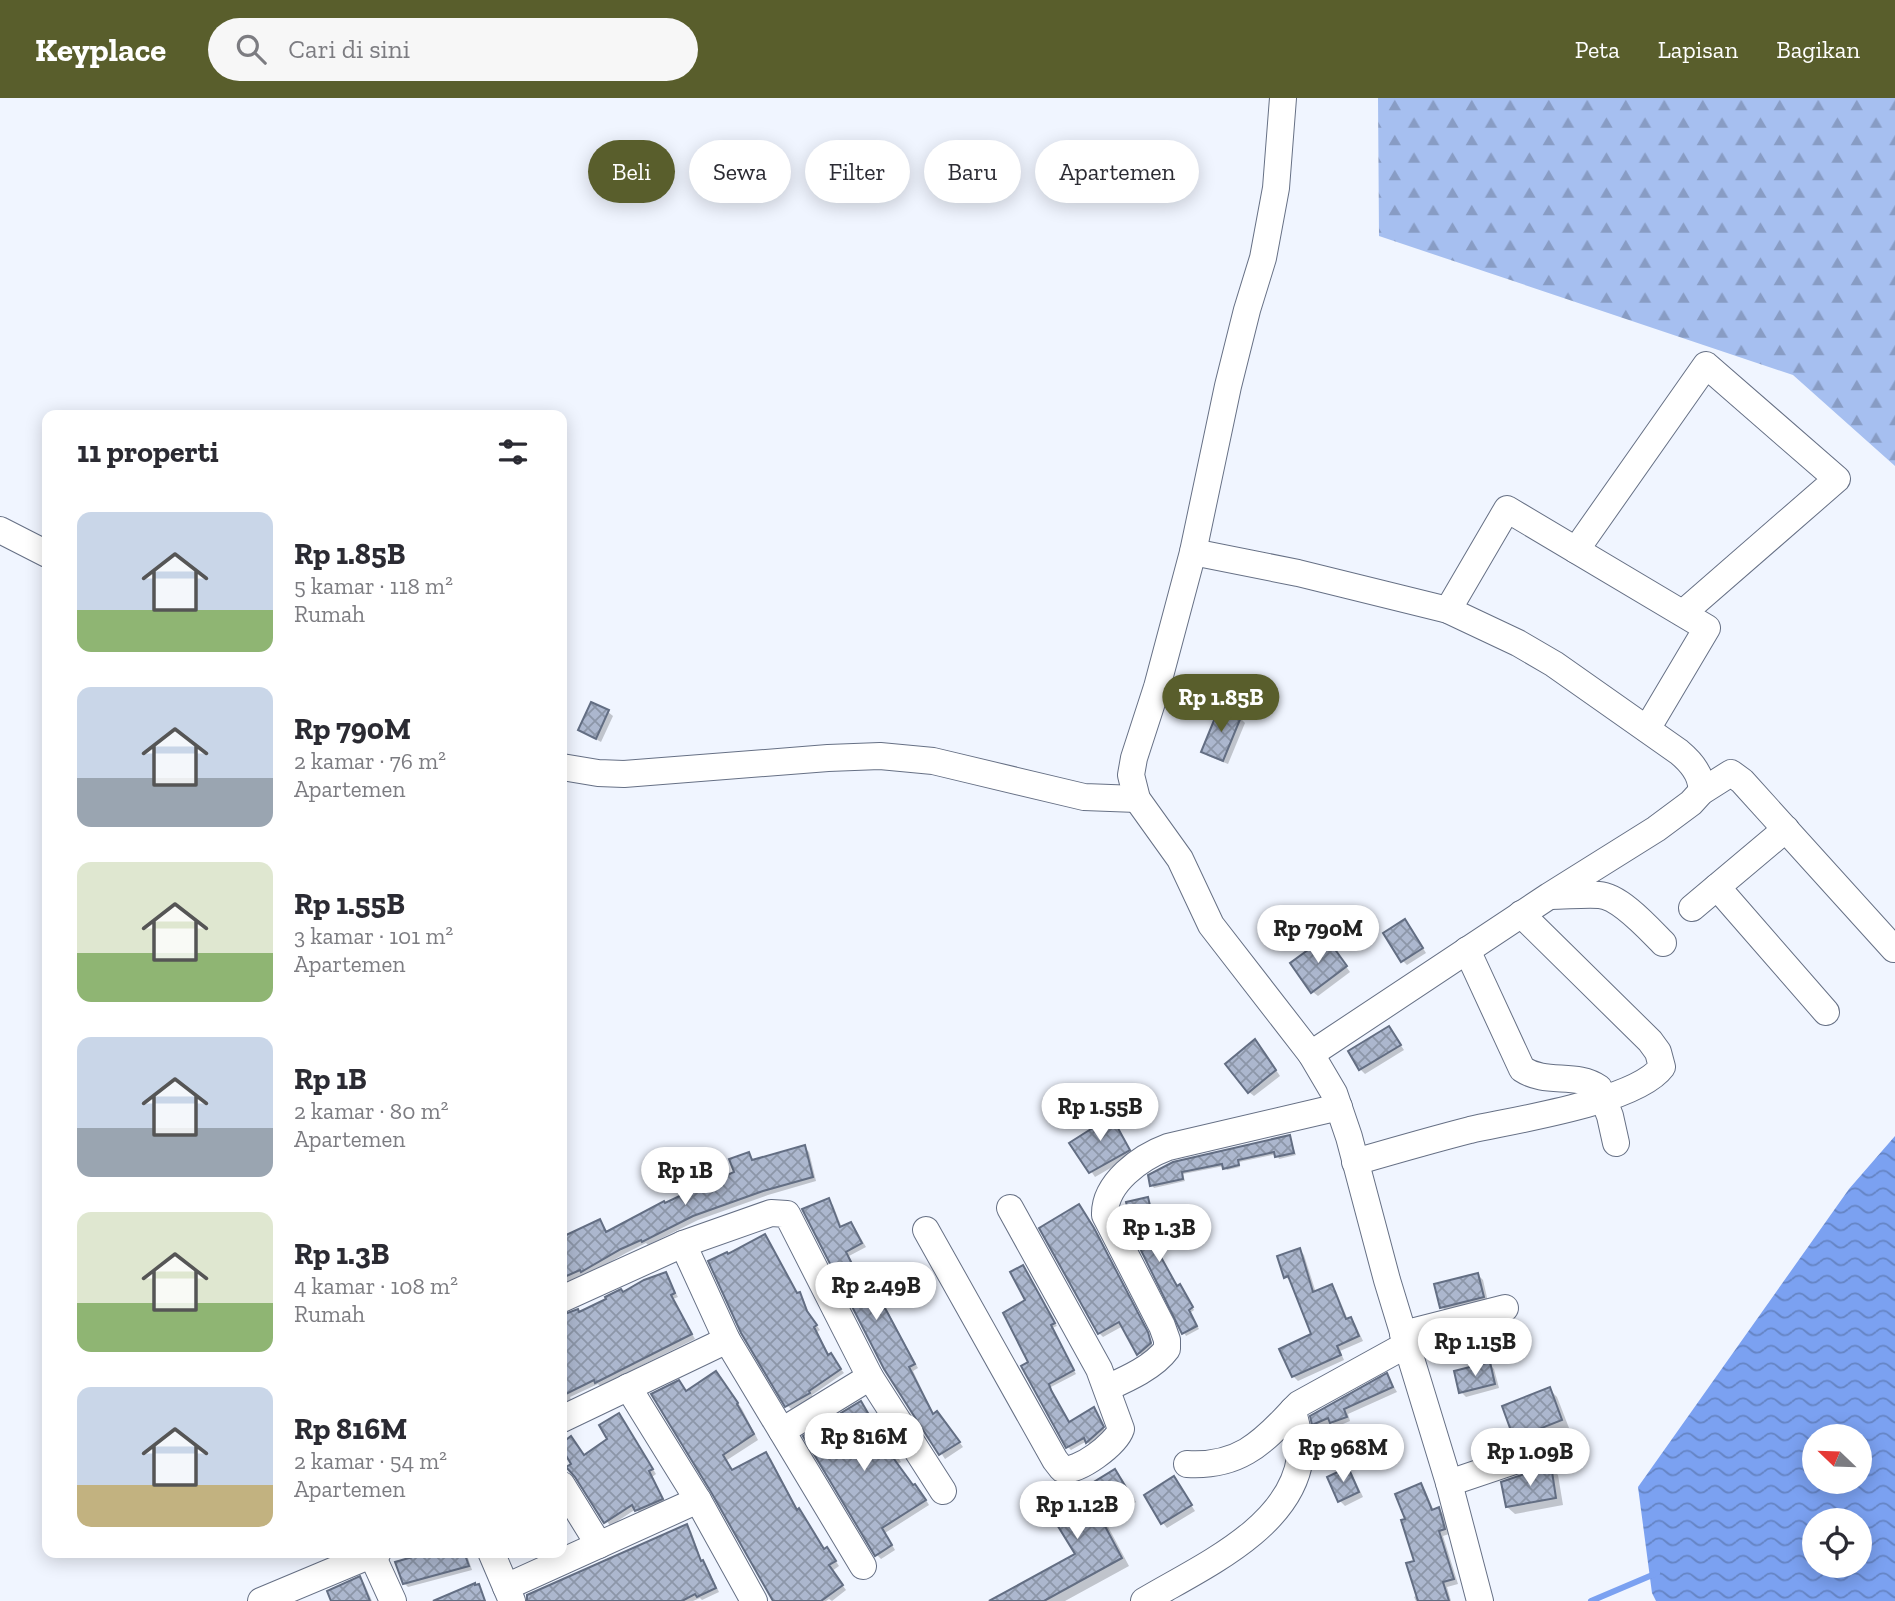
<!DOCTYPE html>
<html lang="id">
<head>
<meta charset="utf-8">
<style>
	:root { --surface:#fff; --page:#f7f7f7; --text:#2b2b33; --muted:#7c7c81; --accent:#595e2c }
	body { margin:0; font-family:"Zilla Slab",serif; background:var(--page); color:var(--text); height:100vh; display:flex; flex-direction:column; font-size:26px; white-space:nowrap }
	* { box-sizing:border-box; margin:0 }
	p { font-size:23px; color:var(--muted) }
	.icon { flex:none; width:38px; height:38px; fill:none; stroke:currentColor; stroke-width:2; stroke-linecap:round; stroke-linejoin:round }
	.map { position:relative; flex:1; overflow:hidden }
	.details { position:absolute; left:42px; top:312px; width:525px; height:1148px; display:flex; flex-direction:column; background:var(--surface); border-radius:14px; box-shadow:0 4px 18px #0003 }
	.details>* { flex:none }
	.guide { position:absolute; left:588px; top:42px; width:665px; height:63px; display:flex; gap:14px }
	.needle { width:46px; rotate:293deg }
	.controls { position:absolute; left:1802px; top:1326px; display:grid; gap:14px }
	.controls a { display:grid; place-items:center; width:70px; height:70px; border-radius:50%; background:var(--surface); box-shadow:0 4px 18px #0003; font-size:35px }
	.price { position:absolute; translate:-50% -60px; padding:0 16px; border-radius:24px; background:#fff; color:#222; font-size:23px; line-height:46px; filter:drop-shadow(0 2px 4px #0008) }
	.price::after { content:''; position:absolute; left:50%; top:42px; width:21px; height:16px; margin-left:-10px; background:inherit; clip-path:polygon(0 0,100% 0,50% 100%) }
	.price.on { background:var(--accent); color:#fff }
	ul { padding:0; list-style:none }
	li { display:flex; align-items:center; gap:21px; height:175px; padding:0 35px }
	li span { display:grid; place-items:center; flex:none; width:196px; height:140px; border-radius:14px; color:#555 }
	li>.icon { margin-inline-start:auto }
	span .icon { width:84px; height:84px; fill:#fffc; stroke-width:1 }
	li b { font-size:30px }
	h2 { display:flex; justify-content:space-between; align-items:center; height:84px; padding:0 35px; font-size:30px }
	.chip { padding:0 24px; border-radius:32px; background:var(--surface); box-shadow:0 4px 18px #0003; font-size:24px; line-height:63px }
	.chip.on { background:var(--accent); color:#fff }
	header { display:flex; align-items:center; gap:42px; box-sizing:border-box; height:98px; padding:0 35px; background:var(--accent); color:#fff }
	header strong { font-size:33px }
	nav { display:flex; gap:38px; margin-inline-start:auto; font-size:24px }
	.search { width:490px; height:63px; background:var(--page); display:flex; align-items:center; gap:18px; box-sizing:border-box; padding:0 24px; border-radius:38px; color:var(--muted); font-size:26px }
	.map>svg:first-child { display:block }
	.forest { fill:url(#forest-firs) }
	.water { fill:url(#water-waves); fill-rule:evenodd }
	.shadow { fill:#0003 }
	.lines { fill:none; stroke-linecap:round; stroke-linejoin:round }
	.stream { stroke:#7ba1f1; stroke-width:6 }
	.building { fill:url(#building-cross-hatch); stroke:#636e83; stroke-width:2 }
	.minor-casing { stroke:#667085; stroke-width:28 }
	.minor { stroke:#fff; stroke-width:26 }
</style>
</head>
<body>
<header>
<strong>Keyplace</strong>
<div class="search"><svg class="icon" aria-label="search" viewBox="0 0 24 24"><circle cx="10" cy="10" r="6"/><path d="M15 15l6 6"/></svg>Cari di sini</div>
<nav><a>Peta</a><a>Lapisan</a><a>Bagikan</a></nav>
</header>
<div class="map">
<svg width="1895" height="1503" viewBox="0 0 1895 1503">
	<defs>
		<pattern id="forest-firs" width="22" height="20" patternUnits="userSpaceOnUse" patternTransform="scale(1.75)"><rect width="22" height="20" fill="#a6bff0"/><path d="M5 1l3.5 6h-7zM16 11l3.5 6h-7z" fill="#889cc4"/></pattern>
		<pattern id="water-waves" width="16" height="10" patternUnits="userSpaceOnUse" patternTransform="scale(1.75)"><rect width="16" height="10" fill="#7ba1f1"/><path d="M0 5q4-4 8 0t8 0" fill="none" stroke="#6584c4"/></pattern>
		<pattern id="building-cross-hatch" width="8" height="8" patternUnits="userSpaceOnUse" patternTransform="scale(1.75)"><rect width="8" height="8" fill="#acb7ce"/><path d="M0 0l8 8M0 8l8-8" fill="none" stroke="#8c96a8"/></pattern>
	</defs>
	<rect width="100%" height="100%" fill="#f0f5ff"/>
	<polygon class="forest" points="1378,0 1895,0 1895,368 1793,277 1379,138"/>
	<path class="water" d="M 1895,1038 L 1895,1503 L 1656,1503 L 1652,1495 L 1638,1389 L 1849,1091 ZM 1815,1339 L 1860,1339 L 1860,1384 L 1815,1384 ZM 1815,1423 L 1860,1423 L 1860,1468 L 1815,1468 Z"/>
	<g class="shadow">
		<polygon points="608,614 613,618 601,644 580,632"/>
		<polygon points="1240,620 1245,625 1228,666 1208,658 1203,654"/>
		<polygon points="1409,828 1426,855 1407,867 1402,862"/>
		<polygon points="1330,846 1350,874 1318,898 1313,894"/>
		<polygon points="1389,930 1404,952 1365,976 1360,971"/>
		<polygon points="1260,948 1280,978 1254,998 1249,994"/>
		<polygon points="1108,1014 1133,1057 1095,1079 1072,1045 1093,1032"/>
		<polygon points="1290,1039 1296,1057 1279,1061 1277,1056 1239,1064 1240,1069 1227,1072 1224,1068 1183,1076 1185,1083 1154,1090 1152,1087 1150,1078"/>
		<polygon points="804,1049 809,1054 816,1083 768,1097 698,1122 648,1147 646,1145 626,1155 587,1177 562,1185 562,1144 585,1136 600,1123 608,1135 665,1107 720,1087 736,1075 749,1056 754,1063"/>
		<polygon points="1147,1101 1154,1119 1151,1120 1159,1156 1178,1190 1183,1191 1194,1212 1190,1215 1199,1231 1186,1238 1135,1137"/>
		<polygon points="829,1103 833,1107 842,1130 851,1126 855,1130 866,1149 849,1158 879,1215 885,1212 889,1216 918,1270 913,1273 934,1317 941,1319 963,1349 945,1361 885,1270 805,1112"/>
		<polygon points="1083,1113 1098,1136 1154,1250 1143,1260 1123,1228 1103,1239 1099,1235"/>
		<polygon points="765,1138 798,1196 803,1200 810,1218 820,1232 817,1234 830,1258 844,1275 812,1297 813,1299 791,1311 787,1307 729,1157"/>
		<polygon points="1300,1152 1304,1157 1316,1195 1332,1188 1336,1193 1348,1222 1350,1221 1355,1226 1363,1243 1340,1253 1344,1262 1298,1283 1293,1278 1313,1237 1292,1183 1285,1179"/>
		<polygon points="1023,1169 1057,1228 1052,1230 1076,1276 1051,1289 1054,1297 1070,1325 1094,1312 1105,1333 1090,1347 1087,1343 1071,1352 1068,1349 1023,1269 1030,1265 1028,1203"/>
		<polygon points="665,1176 678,1199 673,1201 695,1241 600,1288 598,1286 570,1299 571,1302 562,1306 562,1223"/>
		<polygon points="1478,1177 1483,1182 1488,1204 1447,1214 1442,1209"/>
		<polygon points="1506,1228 1512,1238 1483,1246 1478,1241"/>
		<polygon points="1489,1266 1494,1271 1499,1290 1466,1299 1461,1294"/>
		<polygon points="1387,1277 1397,1294 1348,1316 1350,1323 1336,1329 1332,1325 1319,1331 1314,1326"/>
		<polygon points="721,1280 742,1311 758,1342 727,1362 733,1373 766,1357 771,1361 798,1413 803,1417 825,1453 831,1456 839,1468 832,1473 846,1492 832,1503 829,1501 826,1503 776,1503 679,1284 687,1294"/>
		<polygon points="1549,1291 1557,1299 1569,1330 1523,1348 1516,1340"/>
		<polygon points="861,1305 888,1349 894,1353 901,1364 897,1366 914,1389 920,1392 929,1407 885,1435 895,1452 881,1461 877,1457"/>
		<polygon points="619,1317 656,1376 652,1379 666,1406 641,1417 636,1411 610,1428 562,1347 571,1340 585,1359 609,1342"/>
		<polygon points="1550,1369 1558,1377 1563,1407 1515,1416 1507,1409"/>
		<polygon points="1347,1371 1352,1376 1363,1399 1345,1408 1340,1403"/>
		<polygon points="1115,1373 1122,1381 1136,1404 1105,1423 1129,1468 1065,1503 1011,1503 1077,1456"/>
		<polygon points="1174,1381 1195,1413 1167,1430 1163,1425"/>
		<polygon points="1421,1388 1425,1392 1434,1413 1439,1411 1443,1416 1449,1436 1443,1438 1458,1486 1447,1489 1451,1503 1416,1503 1414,1499 1418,1497 1416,1464 1407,1422"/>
		<polygon points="686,1429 691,1433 702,1464 707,1469 719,1494 702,1502 700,1500 693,1503 530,1503"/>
		<polygon points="437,1454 466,1454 472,1472 408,1489 404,1485"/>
		<polygon points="360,1480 364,1485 372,1503 331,1503"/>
	</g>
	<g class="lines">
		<polyline class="stream" points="1591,1503 1657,1475"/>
	</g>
	<g class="building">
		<polygon points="591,604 609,612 596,641 578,632"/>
		<polygon points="1219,610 1241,619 1223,663 1201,654"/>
		<polygon points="1405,821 1423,850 1401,864 1383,835"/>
		<polygon points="1326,839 1347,868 1311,895 1290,865"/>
		<polygon points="1389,928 1401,947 1359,972 1348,953"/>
		<polygon points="1255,941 1276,972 1248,995 1225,966"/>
		<polygon points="1108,1012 1130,1052 1089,1075 1069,1045 1091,1031 1087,1024"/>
		<polygon points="1290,1037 1294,1055 1275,1059 1274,1054 1238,1062 1239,1067 1223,1071 1222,1066 1182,1074 1183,1081 1150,1088 1148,1077 1173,1064"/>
		<polygon points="805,1047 813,1079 763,1093 693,1118 642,1144 641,1142 621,1151 581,1174 580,1172 562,1180 562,1139 600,1121 606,1134 664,1103 665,1105 686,1095 718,1086 716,1082 734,1074 729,1061 749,1054 752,1062"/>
		<polygon points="1148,1099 1152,1116 1149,1117 1157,1152 1177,1188 1180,1186 1193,1209 1189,1212 1197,1228 1182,1236 1134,1138 1126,1104"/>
		<polygon points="829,1100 840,1129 851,1124 862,1145 846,1154 865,1192 867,1191 877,1213 885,1210 915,1266 909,1269 933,1316 937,1313 960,1344 939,1357 884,1271 802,1111"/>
		<polygon points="1079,1106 1094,1130 1148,1234 1151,1245 1137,1257 1119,1224 1098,1236 1039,1130"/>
		<polygon points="765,1136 797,1195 800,1194 807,1213 817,1227 814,1229 828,1257 831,1255 841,1271 809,1293 810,1295 785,1309 741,1235 708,1163 727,1154 728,1156"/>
		<polygon points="1300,1150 1313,1194 1332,1186 1346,1221 1351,1219 1359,1238 1337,1248 1341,1257 1292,1279 1279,1251 1311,1236 1288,1178 1284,1180 1277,1158"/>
		<polygon points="1023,1167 1055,1225 1051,1227 1074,1272 1049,1286 1051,1292 1069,1324 1094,1309 1104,1329 1086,1345 1084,1340 1066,1350 1021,1268 1028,1264 1003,1215 1025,1202 1010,1174"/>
		<polygon points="666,1174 675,1195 671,1197 692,1236 595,1285 594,1282 562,1298 562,1217 578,1211 579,1214 606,1201 605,1199 621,1191 623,1194 644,1182"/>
		<polygon points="1478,1175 1484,1199 1440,1210 1434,1186"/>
		<polygon points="1506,1226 1508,1233 1477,1242 1474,1234"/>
		<polygon points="1490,1264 1495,1286 1459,1295 1454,1273"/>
		<polygon points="716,1273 738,1305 737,1306 754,1336 723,1357 732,1372 766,1354 797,1412 799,1410 824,1451 827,1449 836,1463 829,1467 843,1487 821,1503 773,1503 711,1394 651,1296 679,1282 686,1293"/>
		<polygon points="1387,1275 1393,1289 1344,1311 1347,1319 1330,1325 1328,1320 1312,1327 1310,1318"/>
		<polygon points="1550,1289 1562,1322 1514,1341 1502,1308"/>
		<polygon points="861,1303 887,1348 889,1346 897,1359 894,1361 913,1387 915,1386 926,1402 882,1430 892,1447 875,1458 803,1338"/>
		<polygon points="619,1315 653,1371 649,1373 663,1401 635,1413 632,1407 604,1425 575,1379 566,1369 571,1366 562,1351 562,1345 571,1338 584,1357 607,1341 599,1327"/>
		<polygon points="1551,1367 1556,1400 1506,1409 1501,1384"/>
		<polygon points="1348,1369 1359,1394 1338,1404 1327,1379"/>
		<polygon points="1115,1371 1130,1396 1098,1415 1122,1460 1044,1503 989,1503 1075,1456 1048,1412"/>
		<polygon points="1174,1378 1192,1407 1161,1426 1144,1397"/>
		<polygon points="1421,1385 1432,1412 1439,1409 1445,1431 1439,1433 1454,1481 1443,1484 1449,1503 1418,1503 1406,1465 1414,1463 1401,1422 1405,1421 1395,1396"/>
		<polygon points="687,1426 701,1463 703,1462 716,1490 697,1499 695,1496 682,1503 527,1503 527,1497"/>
		<polygon points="430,1454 464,1454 469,1468 403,1486 395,1464"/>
		<polygon points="360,1478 370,1503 331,1503 327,1493"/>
		<polygon points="475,1485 475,1487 479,1486 485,1503 433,1503"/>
	</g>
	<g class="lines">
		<defs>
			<g id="minor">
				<polyline points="1283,0 1276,90 1263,160 1247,212 1228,288 1193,454 1157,589 1134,660 1131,677 1137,701 1180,761 1211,827 1311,956 1334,995 1349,1039 1387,1182 1449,1385 1480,1503"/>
				<polyline points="0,432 47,456"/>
				<polyline points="1576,452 1706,267 1837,381 1683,515"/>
				<path d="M 1193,454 L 1298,475 L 1448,512 L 1518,545 L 1554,566 L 1679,654 C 1691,664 1703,677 1701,694"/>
				<polyline points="1448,512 1507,411 1707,530 1647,631"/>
				<polyline points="562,669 598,675 624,676 828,660 880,658 933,663 1084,699 1137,701"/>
				<polyline points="1717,789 1826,914"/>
				<path d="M 1550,798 C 1566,798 1583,796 1599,797 C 1620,798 1649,831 1663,845"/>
				<polyline points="1692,810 1786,731"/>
				<path d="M 1467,852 L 1522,971 C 1546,987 1576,974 1599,990 L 1610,1018 L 1616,1045"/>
				<polyline points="1311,956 1549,798 1656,731 1691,705 1701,694 1731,675 1742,683 1894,851"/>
				<path d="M 1355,1064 C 1393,1053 1431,1042 1470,1032 C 1514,1022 1636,1004 1662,969 L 1658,954 L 1650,943 L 1521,816"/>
				<path d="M 926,1132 L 1055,1362 L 1062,1371 C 1078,1375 1116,1346 1121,1331 L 1099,1271 L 1010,1110"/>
				<polyline points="683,1146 727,1242 863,1468"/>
				<polyline points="562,1201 683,1146 771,1115 787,1116 870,1279 943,1393"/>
				<polyline points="1403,1236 1505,1210"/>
				<polyline points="628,1289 698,1402 754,1503"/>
				<path d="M 1107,1290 C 1127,1281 1154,1269 1167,1251 L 1167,1242 L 1162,1228 L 1105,1117 C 1104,1085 1141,1059 1168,1049 L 1339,1009"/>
				<polyline points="562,1321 727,1242"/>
				<polyline points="782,1333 870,1279"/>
				<path d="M 1187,1366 C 1237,1369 1261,1347 1293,1312"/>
				<polyline points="1449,1385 1544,1353"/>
				<polyline points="562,1387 599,1447"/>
				<polyline points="491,1454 512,1503"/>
				<polyline points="372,1457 393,1503"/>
				<polyline points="506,1489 698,1402"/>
				<polyline points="261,1503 378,1454"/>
				<path d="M 1144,1503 C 1199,1470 1290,1431 1300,1360 C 1302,1344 1296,1328 1293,1312 L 1299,1306 L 1406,1247"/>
			</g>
		</defs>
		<use href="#minor" class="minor-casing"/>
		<use href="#minor" class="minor"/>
	</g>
</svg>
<div class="controls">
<a><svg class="needle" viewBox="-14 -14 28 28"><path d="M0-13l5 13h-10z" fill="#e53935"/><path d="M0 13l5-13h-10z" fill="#7c7c81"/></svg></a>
<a><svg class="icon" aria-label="locate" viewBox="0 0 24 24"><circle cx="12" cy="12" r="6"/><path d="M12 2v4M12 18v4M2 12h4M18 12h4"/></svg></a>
</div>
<b class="price on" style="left:1221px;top:636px">Rp 1.85B</b>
<b class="price" style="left:1318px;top:867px">Rp 790M</b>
<b class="price" style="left:1100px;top:1045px">Rp 1.55B</b>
<b class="price" style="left:685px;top:1109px">Rp 1B</b>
<b class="price" style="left:1159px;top:1166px">Rp 1.3B</b>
<b class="price" style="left:876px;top:1224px">Rp 2.49B</b>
<b class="price" style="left:1475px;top:1280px">Rp 1.15B</b>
<b class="price" style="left:864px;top:1375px">Rp 816M</b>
<b class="price" style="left:1343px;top:1386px">Rp 968M</b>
<b class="price" style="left:1530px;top:1390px">Rp 1.09B</b>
<b class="price" style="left:1077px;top:1443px">Rp 1.12B</b>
<div class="guide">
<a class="chip on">Beli</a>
<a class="chip">Sewa</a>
<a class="chip">Filter</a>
<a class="chip">Baru</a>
<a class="chip">Apartemen</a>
</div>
<section class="details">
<h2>11 properti<svg class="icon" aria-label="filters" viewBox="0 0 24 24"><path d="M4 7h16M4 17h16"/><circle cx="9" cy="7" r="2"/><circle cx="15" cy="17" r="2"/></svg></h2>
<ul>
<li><span style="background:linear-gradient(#c9d6e8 70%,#8fb573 0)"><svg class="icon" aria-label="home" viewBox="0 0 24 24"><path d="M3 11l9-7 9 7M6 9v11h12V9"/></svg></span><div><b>Rp 1.85B</b><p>5 kamar · 118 m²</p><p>Rumah</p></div></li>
<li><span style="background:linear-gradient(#c9d6e8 65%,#9aa5b1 0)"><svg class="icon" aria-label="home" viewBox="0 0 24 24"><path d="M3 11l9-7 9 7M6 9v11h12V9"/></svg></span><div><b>Rp 790M</b><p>2 kamar · 76 m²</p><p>Apartemen</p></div></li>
<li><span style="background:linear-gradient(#dfe7d0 65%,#8fb573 0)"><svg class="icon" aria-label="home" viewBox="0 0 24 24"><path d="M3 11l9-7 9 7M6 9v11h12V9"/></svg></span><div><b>Rp 1.55B</b><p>3 kamar · 101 m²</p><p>Apartemen</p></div></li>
<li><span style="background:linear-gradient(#c9d6e8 65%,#9aa5b1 0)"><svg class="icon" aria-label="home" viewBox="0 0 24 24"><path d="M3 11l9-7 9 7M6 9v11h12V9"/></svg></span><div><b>Rp 1B</b><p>2 kamar · 80 m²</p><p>Apartemen</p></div></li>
<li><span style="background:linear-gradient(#dfe7d0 65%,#8fb573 0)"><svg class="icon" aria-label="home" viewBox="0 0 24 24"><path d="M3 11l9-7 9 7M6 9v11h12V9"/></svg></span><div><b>Rp 1.3B</b><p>4 kamar · 108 m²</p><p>Rumah</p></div></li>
<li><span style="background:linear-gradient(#c9d6e8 70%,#c2b280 0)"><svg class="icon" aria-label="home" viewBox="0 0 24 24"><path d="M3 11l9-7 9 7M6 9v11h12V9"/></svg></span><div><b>Rp 816M</b><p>2 kamar · 54 m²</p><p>Apartemen</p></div></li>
</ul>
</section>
</div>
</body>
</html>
